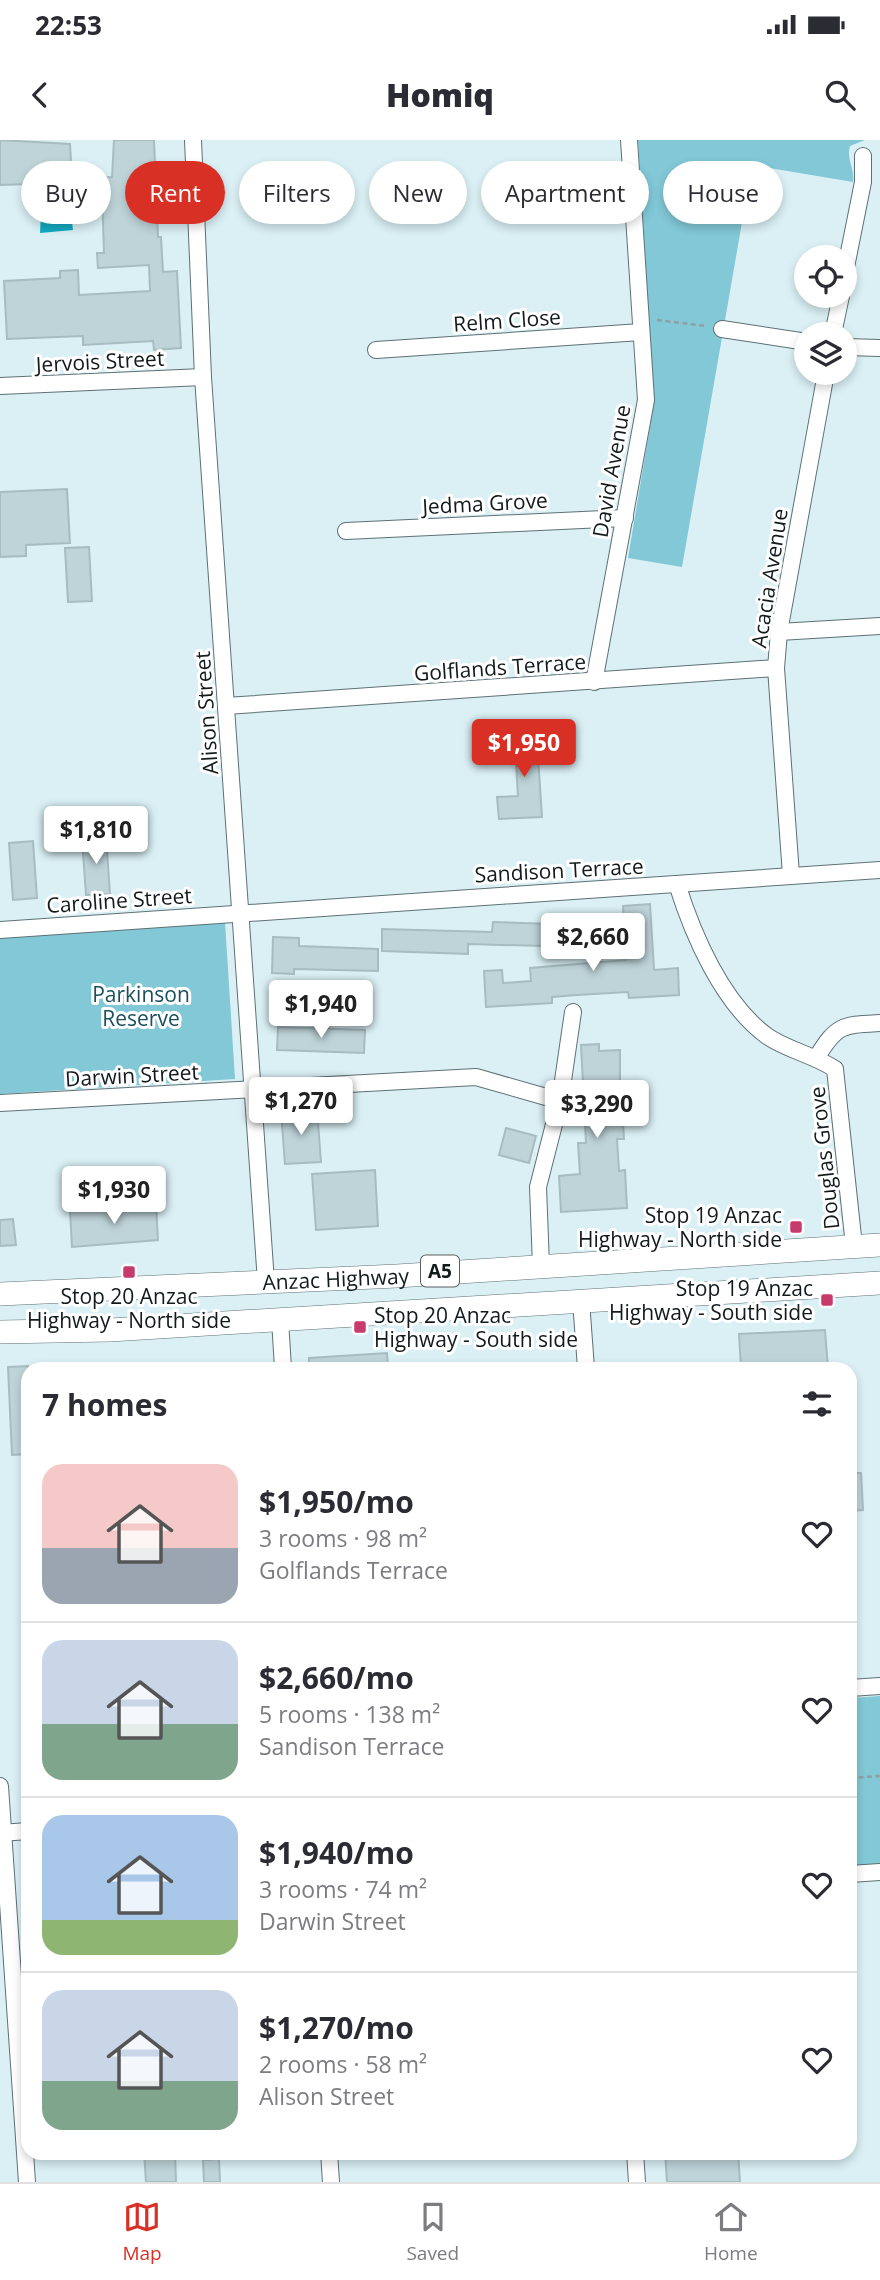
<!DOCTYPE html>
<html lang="en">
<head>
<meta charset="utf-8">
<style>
	:root { --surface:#fff; --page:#f7f7f7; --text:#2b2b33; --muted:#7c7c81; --line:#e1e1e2; --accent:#d93025 }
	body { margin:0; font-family:"Open Sans",sans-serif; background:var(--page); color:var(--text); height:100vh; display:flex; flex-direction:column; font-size:26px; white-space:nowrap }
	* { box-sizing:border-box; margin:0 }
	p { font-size:23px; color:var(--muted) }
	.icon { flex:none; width:38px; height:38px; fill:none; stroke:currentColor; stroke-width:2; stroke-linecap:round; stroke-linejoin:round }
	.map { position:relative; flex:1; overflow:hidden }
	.drawer { position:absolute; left:21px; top:1222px; width:836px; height:798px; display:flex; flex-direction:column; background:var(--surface); border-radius:21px; box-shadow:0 4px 10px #0003 }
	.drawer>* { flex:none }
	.top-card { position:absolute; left:21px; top:21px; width:838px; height:63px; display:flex; gap:14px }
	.tools { position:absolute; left:794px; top:105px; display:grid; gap:14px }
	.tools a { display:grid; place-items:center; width:63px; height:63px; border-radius:50%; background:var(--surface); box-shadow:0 4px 10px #0003; font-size:35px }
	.price { position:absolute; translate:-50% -60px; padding:0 16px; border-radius:7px; background:#fff; color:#222; font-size:23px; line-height:46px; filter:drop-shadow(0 2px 4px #0008) }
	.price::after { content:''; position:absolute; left:50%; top:42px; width:21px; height:16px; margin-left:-10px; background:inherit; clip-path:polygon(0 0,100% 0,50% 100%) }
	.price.active { background:var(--accent); color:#fff }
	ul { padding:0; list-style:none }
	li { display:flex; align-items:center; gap:21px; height:175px; padding:0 21px }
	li+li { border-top:2px solid var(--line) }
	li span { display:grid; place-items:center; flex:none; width:196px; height:140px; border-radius:21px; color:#555 }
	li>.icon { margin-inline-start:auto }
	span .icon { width:84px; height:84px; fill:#fffc; stroke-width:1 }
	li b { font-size:30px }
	h2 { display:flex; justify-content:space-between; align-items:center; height:84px; padding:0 21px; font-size:30px }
	.chip { padding:0 24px; border-radius:32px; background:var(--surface); box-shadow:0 4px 10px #0003; font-size:24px; line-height:63px }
	.chip.active { background:var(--accent); color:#fff }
	.status { display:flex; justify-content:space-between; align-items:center; height:49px; padding:0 35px; background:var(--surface); direction:ltr }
	.status svg { height:19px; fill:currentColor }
	header { display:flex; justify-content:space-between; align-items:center; height:91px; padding:0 21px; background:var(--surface); font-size:32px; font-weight:800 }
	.menu { display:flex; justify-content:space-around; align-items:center; height:98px; border-top:2px solid var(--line); background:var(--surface); font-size:19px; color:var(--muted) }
	.menu a { display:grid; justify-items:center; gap:4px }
	.menu .active { color:var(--accent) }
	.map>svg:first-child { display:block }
	.green { fill:#82c8d7 }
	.water { fill:#13abc3 }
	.building { fill:#bed4d9; stroke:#a7bcc1; stroke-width:2 }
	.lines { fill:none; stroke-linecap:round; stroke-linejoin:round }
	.minor-casing { stroke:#5d7075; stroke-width:18 }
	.highway-casing { stroke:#5d7075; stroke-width:24 }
	.path { stroke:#8fa0a4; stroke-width:2.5; stroke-dasharray:5 3.5; stroke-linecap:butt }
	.minor { stroke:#fff; stroke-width:16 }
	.highway { stroke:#fff; stroke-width:23 }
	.poi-dot { fill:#c63a6c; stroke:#fff; stroke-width:2.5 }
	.labels { text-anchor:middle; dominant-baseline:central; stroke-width:6; stroke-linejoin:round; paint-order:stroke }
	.shield { fill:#fff; stroke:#595f60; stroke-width:2 }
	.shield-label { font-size:19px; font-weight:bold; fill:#121a1c }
	.street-label { font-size:21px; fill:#121a1c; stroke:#fff }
	.park-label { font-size:21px; fill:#1a505b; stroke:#fff }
	.poi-label { font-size:21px; fill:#121a1c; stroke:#fff; text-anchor:end }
</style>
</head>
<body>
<div class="status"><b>22:53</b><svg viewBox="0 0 49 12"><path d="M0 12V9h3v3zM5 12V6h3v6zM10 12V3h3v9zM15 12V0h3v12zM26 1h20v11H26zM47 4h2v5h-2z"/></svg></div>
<header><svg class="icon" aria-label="back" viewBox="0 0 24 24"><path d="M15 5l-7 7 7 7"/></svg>Homiq<svg class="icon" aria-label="search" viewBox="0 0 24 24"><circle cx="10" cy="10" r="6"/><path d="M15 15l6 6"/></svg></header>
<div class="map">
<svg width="880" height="2042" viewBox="0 0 880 2042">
	<rect width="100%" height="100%" fill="#daf0f5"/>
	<g class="green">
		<path d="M 638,0 L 865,0 L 850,6 C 846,19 855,28 853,42 L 752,25 L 682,427 L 628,418 L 654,263 Z"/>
		<polygon points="225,782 235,939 0,954 0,796"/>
		<polygon points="880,1556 880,1724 851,1726 851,1558"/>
	</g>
	<polygon class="water" points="41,73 47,76 71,74 73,90 40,93"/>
	<g class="building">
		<polygon points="0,0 70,4 72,38 112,37 114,0 154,0 158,97 161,97 163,132 177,131 181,208 154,210 153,201 83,205 83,196 7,199 4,141 60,138 60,131 78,130 79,155 150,151 149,125 98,128 97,113 104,113 102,53 71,54 72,70 59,71 57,43 0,45"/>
		<polygon points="67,349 70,403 26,405 26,416 0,417 0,352"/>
		<polygon points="89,407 92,461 68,462 65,408"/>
		<polygon points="536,586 542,677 499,679 497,657 518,656 514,588"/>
		<polygon points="106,697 110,754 86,755 82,699"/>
		<polygon points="33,701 37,758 13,760 9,703"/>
		<polygon points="650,764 654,830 678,828 679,855 629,858 628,852 577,855 552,857 552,863 486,867 484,831 502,830 503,843 531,841 530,828 626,820 623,766"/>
		<polygon points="493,782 579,785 578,807 468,804 468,814 382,811 382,789 492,792"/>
		<polygon points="273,797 299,798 299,806 378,809 378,831 294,829 294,834 272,833"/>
		<polygon points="278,887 365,890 364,913 277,910"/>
		<polygon points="599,904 599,911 620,910 620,951 606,952 607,981 623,980 624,999 617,999 619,1031 625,1030 627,1068 561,1072 559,1036 580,1034 578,1003 586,1003 581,905"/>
		<polygon points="317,969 321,1022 285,1024 281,972"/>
		<polygon points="506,988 536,996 529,1023 499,1015"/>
		<polygon points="375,1030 378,1086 316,1090 312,1034"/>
		<polygon points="156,1064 158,1100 72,1107 70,1071"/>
		<polygon points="13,1079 16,1105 0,1106 0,1080"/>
		<polygon points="825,1190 828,1228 741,1228 739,1194"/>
		<polygon points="387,1213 388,1228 309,1228 309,1218"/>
		<polygon points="28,1226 28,1314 12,1315 8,1227"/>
		<polygon points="850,1333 861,1333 863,1370 850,1371"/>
		<polygon points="144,2012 175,2012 176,2042 146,2042"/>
		<polygon points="665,2012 738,2012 740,2042 667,2042"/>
		<polygon points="219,2019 220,2042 204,2042 203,2020"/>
	</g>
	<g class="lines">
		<defs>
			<g id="minor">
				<polyline points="193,0 203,237 266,1142"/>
				<polyline points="845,132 863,42 863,16"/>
				<polyline points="722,189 807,202"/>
				<polyline points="833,194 841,156"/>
				<polyline points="845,207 880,208"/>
				<polyline points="376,210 641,192"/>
				<polyline points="0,246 203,237"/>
				<polyline points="346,391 625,378"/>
				<polyline points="779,492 880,486"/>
				<polyline points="594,542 646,260 629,0"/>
				<polyline points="226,566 776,528"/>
				<polyline points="791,735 776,528 779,492 826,233"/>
				<path d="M 677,744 C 693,795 722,863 767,896 C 787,910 814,915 835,929 L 854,1106"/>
				<polyline points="0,790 880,730"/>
				<path d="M 817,917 C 837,884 843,885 880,883"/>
				<polyline points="560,961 573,872"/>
				<polyline points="0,963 476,937 560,961 538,1047 541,1126"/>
				<polyline points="581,1161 586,1228"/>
				<polyline points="280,1180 283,1228"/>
				<polyline points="850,1548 880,1546"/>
				<polyline points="0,1646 27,2042"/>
				<polyline points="0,1693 28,1691"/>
				<polyline points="850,1734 880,1732"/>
				<polyline points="329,2012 331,2042"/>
				<polyline points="635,2012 637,2042"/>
			</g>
			<g id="highway">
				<path id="s1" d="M 0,1154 L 397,1136 L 880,1105"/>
				<polyline points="0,1192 110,1190 880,1143"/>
			</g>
		</defs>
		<use href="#minor" class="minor-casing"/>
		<use href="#highway" class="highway-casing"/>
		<g class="path">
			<polyline points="657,180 706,186"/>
			<polyline points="850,1638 880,1636"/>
		</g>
		<use href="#minor" class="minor"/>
		<use href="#highway" class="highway"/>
	</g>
	<g class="poi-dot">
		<rect x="789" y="1080" width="14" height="14" rx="3.5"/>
		<rect x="122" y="1125" width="14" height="14" rx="3.5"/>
		<rect x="820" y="1153" width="14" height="14" rx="3.5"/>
		<rect x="353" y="1180" width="14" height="14" rx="3.5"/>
	</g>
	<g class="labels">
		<rect class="shield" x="421" y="1115.5" width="38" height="31" rx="5"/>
		<g class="shield-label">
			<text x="440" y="1131">A5</text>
		</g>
		<g class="street-label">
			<text transform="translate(507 180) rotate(-4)">Relm Close</text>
			<text transform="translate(100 221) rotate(-3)">Jervois Street</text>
			<text transform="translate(611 331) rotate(-80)">David Avenue</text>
			<text transform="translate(485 363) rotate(-3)">Jedma Grove</text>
			<text transform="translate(769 438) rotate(-81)">Acacia Avenue</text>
			<text transform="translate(500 527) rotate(-4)">Golflands Terrace</text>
			<text transform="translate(206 573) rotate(-94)">Alison Street</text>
			<text transform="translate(559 730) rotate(-3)">Sandison Terrace</text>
			<text transform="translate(119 760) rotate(-4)">Caroline Street</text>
			<text transform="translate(132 935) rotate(-3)">Darwin Street</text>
			<text transform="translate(824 1018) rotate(-96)">Douglas Grove</text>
			<text stroke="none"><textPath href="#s1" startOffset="336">Anzac Highway</textPath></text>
		</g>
		<g class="park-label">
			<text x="141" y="854">Parkinson<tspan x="141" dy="24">Reserve</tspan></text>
		</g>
		<g class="poi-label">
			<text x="782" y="1075">Stop 19 Anzac<tspan x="782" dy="24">Highway - North side</tspan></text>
			<text x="813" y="1148">Stop 19 Anzac<tspan x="813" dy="24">Highway - South side</tspan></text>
			<text x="129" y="1156" text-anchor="middle">Stop 20 Anzac<tspan x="129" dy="24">Highway - North side</tspan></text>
			<text x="374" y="1175" text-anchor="start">Stop 20 Anzac<tspan x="374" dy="24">Highway - South side</tspan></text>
		</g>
	</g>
</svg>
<div class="tools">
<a><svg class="icon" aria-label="locate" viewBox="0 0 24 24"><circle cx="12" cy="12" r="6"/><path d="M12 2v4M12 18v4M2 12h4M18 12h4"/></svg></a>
<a><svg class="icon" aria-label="layers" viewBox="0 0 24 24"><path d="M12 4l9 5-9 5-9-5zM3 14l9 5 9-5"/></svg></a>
</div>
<b class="price active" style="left:524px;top:639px">$1,950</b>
<b class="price" style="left:96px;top:726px">$1,810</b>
<b class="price" style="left:593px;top:833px">$2,660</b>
<b class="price" style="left:321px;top:900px">$1,940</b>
<b class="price" style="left:301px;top:997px">$1,270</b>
<b class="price" style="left:597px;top:1000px">$3,290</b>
<b class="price" style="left:114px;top:1086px">$1,930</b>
<div class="top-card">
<a class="chip">Buy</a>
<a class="chip active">Rent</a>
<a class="chip">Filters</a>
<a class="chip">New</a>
<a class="chip">Apartment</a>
<a class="chip">House</a>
</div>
<section class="drawer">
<h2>7 homes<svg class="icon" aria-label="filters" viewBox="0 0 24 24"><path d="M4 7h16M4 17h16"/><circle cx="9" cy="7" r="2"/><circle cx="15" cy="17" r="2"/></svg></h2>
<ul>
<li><span style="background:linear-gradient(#f6c9c9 60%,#9aa5b1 0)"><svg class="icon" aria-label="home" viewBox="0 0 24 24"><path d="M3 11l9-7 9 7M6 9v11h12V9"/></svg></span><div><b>$1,950/mo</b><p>3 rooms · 98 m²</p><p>Golflands Terrace</p></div><svg class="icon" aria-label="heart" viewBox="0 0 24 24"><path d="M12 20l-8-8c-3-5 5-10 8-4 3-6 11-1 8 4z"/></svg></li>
<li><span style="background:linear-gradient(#c9d6e8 60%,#7fa58c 0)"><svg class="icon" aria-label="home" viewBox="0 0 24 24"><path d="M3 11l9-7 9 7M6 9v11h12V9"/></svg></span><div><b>$2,660/mo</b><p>5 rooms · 138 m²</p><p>Sandison Terrace</p></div><svg class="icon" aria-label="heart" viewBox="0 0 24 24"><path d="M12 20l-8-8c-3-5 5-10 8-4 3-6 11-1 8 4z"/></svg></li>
<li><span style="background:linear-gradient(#a9c7e8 75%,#8fb573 0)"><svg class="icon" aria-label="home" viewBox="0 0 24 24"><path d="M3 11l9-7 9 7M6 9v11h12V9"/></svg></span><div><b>$1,940/mo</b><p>3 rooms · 74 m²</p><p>Darwin Street</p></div><svg class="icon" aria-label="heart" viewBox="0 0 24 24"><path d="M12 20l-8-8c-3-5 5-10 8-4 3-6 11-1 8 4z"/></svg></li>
<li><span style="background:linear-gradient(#c9d6e8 65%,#7fa58c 0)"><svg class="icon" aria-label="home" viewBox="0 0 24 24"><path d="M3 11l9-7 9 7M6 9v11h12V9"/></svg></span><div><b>$1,270/mo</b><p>2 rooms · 58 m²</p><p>Alison Street</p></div><svg class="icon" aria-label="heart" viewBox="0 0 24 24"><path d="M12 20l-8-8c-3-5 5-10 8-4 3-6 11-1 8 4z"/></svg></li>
</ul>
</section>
</div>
<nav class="menu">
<a class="active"><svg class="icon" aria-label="map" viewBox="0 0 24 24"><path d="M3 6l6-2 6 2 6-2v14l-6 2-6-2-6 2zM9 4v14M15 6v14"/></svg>Map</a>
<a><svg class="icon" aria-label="saved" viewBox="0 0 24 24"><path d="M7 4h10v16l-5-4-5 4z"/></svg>Saved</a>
<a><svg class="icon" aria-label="home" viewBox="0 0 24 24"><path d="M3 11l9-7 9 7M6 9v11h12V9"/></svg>Home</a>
</nav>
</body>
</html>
